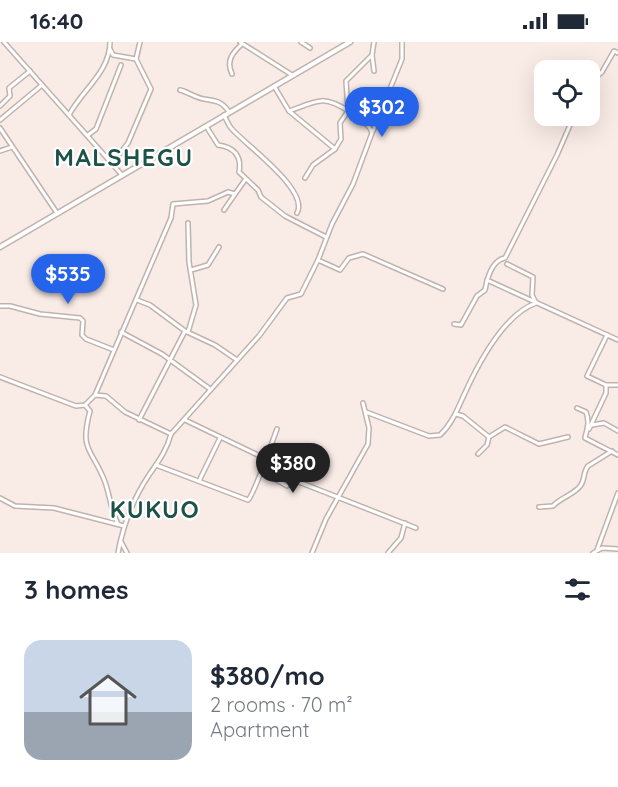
<!DOCTYPE html>
<html lang="en">
<head>
<meta charset="utf-8">
<style>
	:root { --surface:#fff; --page:#f6f6f7; --text:#1f2937; --muted:#747a83; --accent:#2563eb }
	body { margin:0; font-family:Quicksand,sans-serif; background:var(--page); color:var(--text); height:100vh; display:flex; flex-direction:column; font-size:22px; white-space:nowrap }
	* { box-sizing:border-box; margin:0 }
	p { font-size:20px; color:var(--muted) }
	.icon { flex:none; width:33px; height:33px; fill:none; stroke:currentColor; stroke-width:2; stroke-linecap:round; stroke-linejoin:round }
	.map { position:relative; height:511px; overflow:hidden }
	.side { display:flex; flex-direction:column; background:var(--surface); flex:1 }
	.side>* { flex:none }
	.fabs { position:absolute; left:534px; top:18px; display:grid; gap:12px }
	.fabs a { display:grid; place-items:center; width:66px; height:66px; border-radius:12px; background:var(--surface); box-shadow:0 6px 24px #0002; font-size:30px }
	.price { position:absolute; translate:-50% -51px; padding:0 14px; border-radius:21px; background:var(--accent); color:#fff; font-size:20px; line-height:39px; filter:drop-shadow(0 2px 3px #0008) }
	.price::after { content:''; position:absolute; left:50%; top:36px; width:18px; height:14px; margin-left:-9px; background:inherit; clip-path:polygon(0 0,100% 0,50% 100%) }
	.price.on { background:#222; color:#fff }
	ul { padding:0; list-style:none }
	li { display:flex; align-items:center; gap:18px; height:150px; padding:0 24px }
	li span { display:grid; place-items:center; flex:none; width:168px; height:120px; border-radius:18px; color:#555 }
	li>.icon { margin-inline-start:auto }
	span .icon { width:72px; height:72px; fill:#fffc; stroke-width:1 }
	li b { font-size:26px }
	h2 { display:flex; justify-content:space-between; align-items:center; height:72px; padding:0 24px; font-size:26px }
	.status { display:flex; justify-content:space-between; align-items:center; height:42px; padding:0 30px; background:var(--surface); direction:ltr }
	.status svg { height:16px; fill:currentColor }
	.map>svg:first-child { display:block }
	.lines { fill:none; stroke-linecap:round; stroke-linejoin:round }
	.street-casing { stroke:#c0b3ae; stroke-width:6 }
	.secondary-casing { stroke:#c0b3ae; stroke-width:7 }
	.street { stroke:#fff; stroke-width:3 }
	.secondary { stroke:#fff; stroke-width:4 }
	.labels { text-anchor:middle; dominant-baseline:central; stroke-width:4.5; stroke-linejoin:round; paint-order:stroke }
	.district-label { font-size:24px; font-weight:bold; letter-spacing:1.5px; fill:#1d5246; stroke:#fff }
</style>
</head>
<body>
<div class="status"><b>16:40</b><svg viewBox="0 0 49 12"><path d="M0 12V9h3v3zM5 12V6h3v6zM10 12V3h3v9zM15 12V0h3v12zM26 1h20v11H26zM47 4h2v5h-2z"/></svg></div>
<div class="map">
<svg width="618" height="511" viewBox="0 0 618 511">
	<rect width="100%" height="100%" fill="#f9ebe6"/>
	<g class="lines">
		<defs>
			<g id="street">
				<polyline points="4,0 122,133"/>
				<polyline points="240,0 292,33"/>
				<polyline points="301,0 310,6"/>
				<polyline points="110,7 113,13 136,17"/>
				<polyline points="372,13 374,29"/>
				<path d="M 232,32 C 226,19 232,11 242,2"/>
				<polyline points="590,40 602,30 614,9 618,11"/>
				<path d="M 180,48 C 188,50 196,56 204,57 C 216,59 222,59 229,70"/>
				<polyline points="0,64 10,54 9,46 30,29"/>
				<polyline points="289,69 335,107"/>
				<path d="M 69,73 C 82,48 110,30 110,0"/>
				<path d="M 224,73 C 226,77 228,82 231,86 C 243,101 310,148 297,171"/>
				<polyline points="0,78 42,43"/>
				<path d="M 206,84 L 218,103 C 234,105 242,114 239,130 L 258,148 L 261,155 L 285,174 L 326,195"/>
				<polyline points="0,86 57,171"/>
				<polyline points="373,89 402,17 402,0"/>
				<polyline points="88,93 96,87 121,23"/>
				<polyline points="0,109 12,105"/>
				<polyline points="113,120 128,101 151,47 136,17 140,0"/>
				<polyline points="305,136 313,123 335,107 341,97 340,81 348,69 346,39 372,13 374,0"/>
				<polyline points="224,168 235,152"/>
				<polyline points="188,181 189,220 196,263 188,290"/>
				<polyline points="318,218 340,228 349,216 363,212 443,247"/>
				<polyline points="507,222 533,235 532,253 535,259"/>
				<polyline points="191,228 208,223 219,205"/>
				<polyline points="487,238 618,298"/>
				<polyline points="137,258 150,263 185,289 215,303 237,318"/>
				<polyline points="0,264 10,264 40,272 80,276 83,279 82,293 86,297 114,308"/>
				<path d="M 454,282 L 461,283 L 477,254 L 485,248 C 487,237 492,218 505,216 L 557,113 L 574,74"/>
				<polyline points="121,290 162,312 210,347"/>
				<polyline points="607,293 587,334 606,343 618,343"/>
				<path d="M 0,335 L 76,364 L 85,363 L 95,353 L 106,354 L 125,370 L 171,392 C 167,408 158,420 149,433 C 133,457 123,483 118,511"/>
				<polyline points="95,353 171,176 173,162 208,159 228,150 235,152 245,138"/>
				<path d="M 85,363 L 90,369 C 79,410 92,406 105,440 C 110,454 111,469 118,482"/>
				<path d="M 577,366 L 586,370 C 590,381 587,386 585,396 L 618,413"/>
				<path d="M 366,370 L 429,394 L 440,393 C 452,382 457,368 464,353 C 478,322 503,273 536,261"/>
				<polyline points="456,372 463,374 489,395 505,385 539,402 568,395"/>
				<polyline points="139,378 185,289"/>
				<polyline points="185,378 264,416"/>
				<polyline points="592,383 604,381 618,389"/>
				<polyline points="589,387 606,351 606,343"/>
				<path d="M 171,392 L 259,294 L 287,256 L 301,252 L 318,218 L 332,182 L 353,142 L 372,91 C 369,79 333,57 321,59 C 310,60 299,66 289,69 L 274,44"/>
				<polyline points="478,412 487,403 489,395"/>
				<path d="M 156,423 L 248,458 C 254,453 272,400 277,387"/>
				<polyline points="262,423 273,436 287,444 291,440 299,440 416,486"/>
				<polyline points="199,439 220,396"/>
				<polyline points="0,456 15,464 54,466 124,484"/>
				<path d="M 539,465 L 553,464 C 561,455 574,453 581,443 C 585,437 583,430 588,424 L 612,409"/>
				<polyline points="121,500 127,511"/>
				<polyline points="597,508 618,451"/>
				<polyline points="312,511 326,477 368,402 369,386 363,361"/>
				<polyline points="388,511 401,496 405,481"/>
				<polyline points="593,511 602,506 618,507"/>
			</g>
			<polyline id="secondary" points="0,205 350,0"/>
		</defs>
		<use href="#street" class="street-casing"/>
		<use href="#secondary" class="secondary-casing"/>
		<use href="#street" class="street"/>
		<use href="#secondary" class="secondary"/>
	</g>
	<g class="labels">
		<g class="district-label">
			<text x="124" y="115">MALSHEGU</text>
			<text x="155" y="467">KUKUO</text>
		</g>
	</g>
</svg>
<div class="fabs">
<a><svg class="icon" aria-label="locate" viewBox="0 0 24 24"><circle cx="12" cy="12" r="6"/><path d="M12 2v4M12 18v4M2 12h4M18 12h4"/></svg></a>
</div>
<b class="price" style="left:382px;top:96px">$302</b>
<b class="price" style="left:68px;top:263px">$535</b>
<b class="price on" style="left:293px;top:452px">$380</b>
</div>
<section class="side">
<h2>3 homes<svg class="icon" aria-label="filters" viewBox="0 0 24 24"><path d="M4 7h16M4 17h16"/><circle cx="9" cy="7" r="2"/><circle cx="15" cy="17" r="2"/></svg></h2>
<ul>
<li><span style="background:linear-gradient(#c9d6e8 60%,#9aa5b1 0)"><svg class="icon" aria-label="home" viewBox="0 0 24 24"><path d="M3 11l9-7 9 7M6 9v11h12V9"/></svg></span><div><b>$380/mo</b><p>2 rooms · 70 m²</p><p>Apartment</p></div></li>
</ul>
</section>
</body>
</html>
